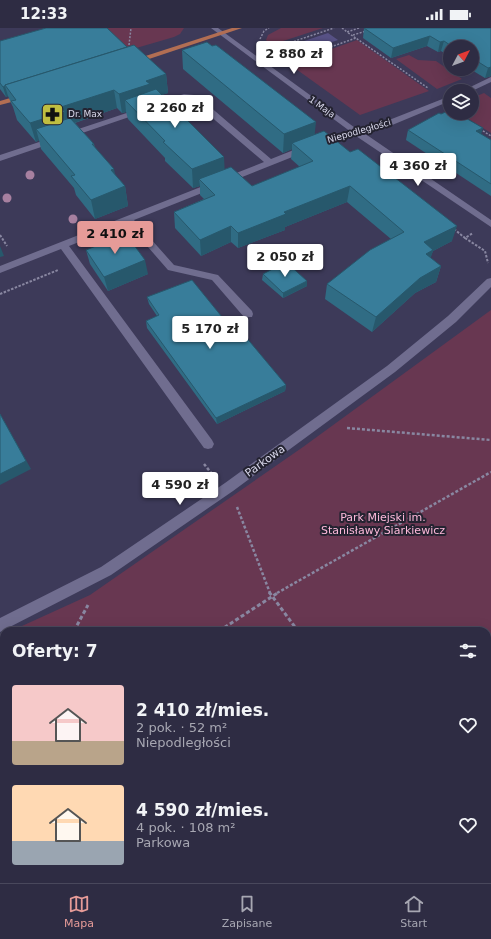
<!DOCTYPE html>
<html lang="pl">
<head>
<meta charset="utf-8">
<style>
	:root { --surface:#2e2c43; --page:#36344a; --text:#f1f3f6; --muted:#a7a7b2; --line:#49485c; --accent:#e69b98 }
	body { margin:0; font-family:"DejaVu Sans",sans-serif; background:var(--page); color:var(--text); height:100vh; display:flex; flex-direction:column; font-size:15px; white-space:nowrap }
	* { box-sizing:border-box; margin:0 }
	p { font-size:13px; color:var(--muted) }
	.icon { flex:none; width:22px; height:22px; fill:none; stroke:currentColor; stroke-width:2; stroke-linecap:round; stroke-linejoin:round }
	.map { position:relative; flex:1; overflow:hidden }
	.sheet { position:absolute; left:0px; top:599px; width:491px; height:256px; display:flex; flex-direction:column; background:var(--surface); border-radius:12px 12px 0 0; box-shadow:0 4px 16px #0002,0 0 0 1px var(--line) }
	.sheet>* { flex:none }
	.needle { width:26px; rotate:49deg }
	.buttons { position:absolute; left:443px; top:12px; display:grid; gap:8px }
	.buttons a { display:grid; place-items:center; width:36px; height:36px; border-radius:50%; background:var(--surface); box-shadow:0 4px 16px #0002,0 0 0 1px var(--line); font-size:20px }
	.price { position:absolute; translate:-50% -34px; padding:0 9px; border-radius:4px; background:#fff; color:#222; font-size:13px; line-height:26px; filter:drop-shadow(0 1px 2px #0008) }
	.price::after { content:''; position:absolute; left:50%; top:24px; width:12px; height:9px; margin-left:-6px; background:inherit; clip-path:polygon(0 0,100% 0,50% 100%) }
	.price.active { background:var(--accent); color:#111 }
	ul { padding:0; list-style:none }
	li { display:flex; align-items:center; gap:12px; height:100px; padding:0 12px }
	li span { display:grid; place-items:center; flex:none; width:112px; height:80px; border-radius:4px; color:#555 }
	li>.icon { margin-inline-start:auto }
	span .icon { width:48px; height:48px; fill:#fffc; stroke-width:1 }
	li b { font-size:17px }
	h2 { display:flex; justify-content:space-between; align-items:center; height:48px; padding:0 12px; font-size:17px }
	.status { display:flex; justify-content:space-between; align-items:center; height:28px; padding:0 20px; background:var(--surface); direction:ltr }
	.status svg { height:11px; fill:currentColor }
	.tab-bar { display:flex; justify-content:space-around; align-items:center; height:56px; border-top:1px solid var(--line); background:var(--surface); font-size:11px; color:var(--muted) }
	.tab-bar a { display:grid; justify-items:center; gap:2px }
	.tab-bar .active { color:var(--accent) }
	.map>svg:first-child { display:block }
	.green { fill:#683751 }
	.water { fill:#575185 }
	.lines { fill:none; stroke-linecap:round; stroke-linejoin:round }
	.path-far3 { stroke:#8987a1; stroke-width:1.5; stroke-dasharray:2 1.5; stroke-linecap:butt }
	.path-far2 { stroke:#8987a1; stroke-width:2; stroke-dasharray:2.5 1.5; stroke-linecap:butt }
	.path-far1 { stroke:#8987a1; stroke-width:2.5; stroke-dasharray:3 2; stroke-linecap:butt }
	.path { stroke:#8987a1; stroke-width:3; stroke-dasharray:4 2.5; stroke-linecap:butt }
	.minor { fill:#706d8f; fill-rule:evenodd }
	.major { fill:#b26e53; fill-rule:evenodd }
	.tree { fill:#a780a0 }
	.wall { fill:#306c84 }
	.shaded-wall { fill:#27586c }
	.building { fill:#387d9a; stroke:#27586c }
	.labels { text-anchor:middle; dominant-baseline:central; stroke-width:4; stroke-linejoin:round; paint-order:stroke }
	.far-street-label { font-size:9px; fill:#d9d8eb; stroke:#242331 }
	.far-poi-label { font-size:9px; fill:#d9d8eb; stroke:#242331; text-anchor:start }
	.street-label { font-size:11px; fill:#d9d8eb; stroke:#242331 }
	.park-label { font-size:11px; fill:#fdb9da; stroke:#242331 }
</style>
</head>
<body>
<div class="status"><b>12:33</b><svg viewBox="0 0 49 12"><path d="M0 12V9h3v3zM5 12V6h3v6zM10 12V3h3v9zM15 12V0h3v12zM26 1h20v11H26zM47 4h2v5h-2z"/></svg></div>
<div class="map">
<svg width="491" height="855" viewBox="0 0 491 855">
	<rect width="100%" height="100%" fill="#3d3a59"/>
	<g class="green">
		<polygon points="102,0 184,0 180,6 174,9 126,23"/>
		<polygon points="281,0 323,0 271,17 266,12 268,7"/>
		<polygon points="357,12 429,63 360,87 289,36"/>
		<polygon points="409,27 418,32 436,33 462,51 437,61 396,31"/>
		<polygon points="484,65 491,70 491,105 459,85 472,85 472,70"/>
		<polygon points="491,282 491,855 0,855 0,608 4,606 4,851 487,851 487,603 11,603 90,567 303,419"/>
	</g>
	<polygon class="water" points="328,5 338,12 299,25 289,18"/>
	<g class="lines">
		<g class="path-far3">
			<polyline points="342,0 347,4"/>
			<polyline points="359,0 347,4 428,60"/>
			<polyline points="353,7 366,3"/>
			<polyline points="260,11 264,3 269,0"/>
			<polyline points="129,17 131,0"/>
			<polyline points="274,20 334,0"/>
			<polyline points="291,33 356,10"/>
			<polyline points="480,101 491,108"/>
		</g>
		<g class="path-far2">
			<polyline points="454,201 465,210 473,205"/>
			<polyline points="0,207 7,218"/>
			<polyline points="465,210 485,223 488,235"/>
			<polyline points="0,266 58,242"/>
		</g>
		<g class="path-far1">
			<polyline points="347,400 491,412"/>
			<polyline points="204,436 212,446"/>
			<polyline points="237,479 270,565"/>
			<polyline points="277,565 491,444"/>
		</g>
		<g class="path">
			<polyline points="269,564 298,603"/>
			<polyline points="74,603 88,577"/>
			<polyline points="219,603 279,564"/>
			<polyline points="0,747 4,739"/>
			<polyline points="487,810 491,806"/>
			<polyline points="485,851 487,855"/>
			<polyline points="444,855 448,851"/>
		</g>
		<g class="minor">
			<polygon points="211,0 218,0 358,102 379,96 450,68 450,73 385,100 364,105 491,192 491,199 356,108 325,116 134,192 174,237 218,247 252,283 253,286 252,289 244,289 212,252 168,242 127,195 69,218 212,412 214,416 212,420 208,421 204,420 61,221 0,245 0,238 264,134 195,75 185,70 0,133 0,127 184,66 194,67 201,71 271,131 319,112 351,104"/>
			<polygon points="491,49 491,54 472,63 462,63"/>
			<polygon points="491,250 491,259 456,294 395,344 233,463 111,547 0,604 0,590 101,539 225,455 387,338 448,288 487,251"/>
		</g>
		<g class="major">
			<polygon points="232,0 242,0 134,36 127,34"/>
			<polygon points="24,66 27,66 27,70 0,77 0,73"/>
		</g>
	</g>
	<g class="tree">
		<circle cx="30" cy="147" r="4.5"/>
		<circle cx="7" cy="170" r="4.5"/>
		<circle cx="73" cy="191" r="4.5"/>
	</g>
	<g class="wall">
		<polygon points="364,0 491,0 491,48 485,50 470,41 472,41 472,19 450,19 450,29 441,23 438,24 427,18 391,30 363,10"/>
		<polygon points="0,13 127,19 166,46 168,65 162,67 224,142 252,158 300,139 291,131 292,121 283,125 183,41 182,22 315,106 452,213 433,223 430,230 441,238 436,254 415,265 372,304 325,271 327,256 391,211 347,174 285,199 285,202 238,220 231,214 201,228 175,200 174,184 204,171 200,167 200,158 193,160 165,133 165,130 128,91 126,84 122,85 117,80 75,95 94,116 95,120 115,147 125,158 128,178 95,191 76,167 74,160 41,121 39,112 36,114 17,92 13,79 11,75 8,68 6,69 0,61"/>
		<polygon points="408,102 481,106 491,112 491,168 406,112"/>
		<polygon points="86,222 148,246 108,263 90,236"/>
		<polygon points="263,246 307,253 307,258 283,270 262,252"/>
		<polygon points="147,269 235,305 286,357 285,363 217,396 147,300 146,293 157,288 149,276"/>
	</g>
	<g class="shaded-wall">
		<polygon points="430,8 427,18 391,30 393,20"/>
		<polygon points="444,13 441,23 438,24 440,14"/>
		<polygon points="491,39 491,48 485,50 488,40"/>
		<polygon points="166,46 168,65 152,70 125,72 126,84 122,85 119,66 146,53"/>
		<polygon points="5,58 8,68 6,69 3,59"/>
		<polygon points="114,62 117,80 68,97 36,101 39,112 36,114 30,95 61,79"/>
		<polygon points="316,94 314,112 292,115 292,121 283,125 284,106"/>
		<polygon points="483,100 480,110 476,103"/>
		<polygon points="224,129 225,148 199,151 200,158 193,160 192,141"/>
		<polygon points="114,141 118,160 111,142"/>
		<polygon points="125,158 128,178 95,191 91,172"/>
		<polygon points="350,158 347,174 285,199 285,202 238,220 238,205 284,184"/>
		<polygon points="231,198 231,214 201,228 200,212"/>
		<polygon points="457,198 452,213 433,223 428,238 424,214"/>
		<polygon points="0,218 4,228 0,229"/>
		<polygon points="145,232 148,246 108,263 104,249"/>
		<polygon points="441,238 436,254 415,265 372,304 376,289 420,250"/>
		<polygon points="307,253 307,258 283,270 283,265"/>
		<polygon points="286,357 285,363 217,396 216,390"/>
		<polygon points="0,386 31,441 0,457"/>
	</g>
	<g class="building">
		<polygon points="46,0 107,0 127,19 5,57 5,58 3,59 0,55 0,13"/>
		<polygon points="364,0 491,0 491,39 488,40 472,30 472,19 453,19 444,13 440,14 430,8 393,20"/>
		<polygon points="207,14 212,18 216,17 316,94 284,106 182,22"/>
		<polygon points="134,17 166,46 146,53 150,56 119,66 114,62 61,79 65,84 30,95 11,73 16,72 5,57"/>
		<polygon points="156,61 224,129 192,141 163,114 165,113 125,72"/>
		<polygon points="450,82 450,85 457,85 483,100 476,103 491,112 491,156 408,102 439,85 441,86"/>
		<polygon points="70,90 94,116 92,116 114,141 111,142 125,158 91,172 71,148 75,147 36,101"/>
		<polygon points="324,103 350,124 358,121 457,198 424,214 433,222 426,226 441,238 420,250 376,289 327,256 370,222 404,204 350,158 284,184 286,186 238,205 231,198 200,212 174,184 215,167 199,151 231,139 252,158 313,133 292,115"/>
		<polygon points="126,206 145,232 104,249 86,222"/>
		<polygon points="286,234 307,253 283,265 263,246"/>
		<polygon points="192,252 235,305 240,302 286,357 216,390 146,293 159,287 147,269"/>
		<polygon points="0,386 26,433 0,446"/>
	</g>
	<defs>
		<symbol id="pharmacy-square" viewBox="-11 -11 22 22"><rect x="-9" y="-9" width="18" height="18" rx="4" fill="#c0be40" stroke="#242331"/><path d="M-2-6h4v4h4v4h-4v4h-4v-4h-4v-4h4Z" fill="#111"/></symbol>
	</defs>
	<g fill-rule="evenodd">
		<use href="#pharmacy-square" x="40" y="74" width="25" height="25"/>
	</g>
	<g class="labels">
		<g class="far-street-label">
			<text transform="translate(322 79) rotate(36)">1 Maja</text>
			<text transform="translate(359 103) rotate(-16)">Niepodległości</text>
		</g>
		<g class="far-poi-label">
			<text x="68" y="86">Dr. Max</text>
		</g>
		<g class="street-label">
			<text transform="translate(265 433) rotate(-36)">Parkowa</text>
		</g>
		<g class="park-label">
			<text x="383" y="489">Park Miejski im.<tspan x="383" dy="13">Stanisławy Siarkiewicz</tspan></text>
		</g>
	</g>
</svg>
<div class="buttons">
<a><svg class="needle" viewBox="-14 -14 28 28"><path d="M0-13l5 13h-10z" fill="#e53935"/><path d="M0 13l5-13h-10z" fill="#a7a7b2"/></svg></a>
<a><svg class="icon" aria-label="layers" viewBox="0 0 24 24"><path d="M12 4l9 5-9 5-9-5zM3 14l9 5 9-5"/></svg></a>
</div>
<b class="price" style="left:294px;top:47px">2 880 zł</b>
<b class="price" style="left:175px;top:101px">2 260 zł</b>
<b class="price" style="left:418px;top:159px">4 360 zł</b>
<b class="price active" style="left:115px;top:227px">2 410 zł</b>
<b class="price" style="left:285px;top:250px">2 050 zł</b>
<b class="price" style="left:210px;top:322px">5 170 zł</b>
<b class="price" style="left:180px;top:478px">4 590 zł</b>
<section class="sheet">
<h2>Oferty: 7<svg class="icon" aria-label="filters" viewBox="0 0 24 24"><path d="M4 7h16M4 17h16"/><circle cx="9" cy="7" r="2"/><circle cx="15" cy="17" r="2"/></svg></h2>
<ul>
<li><span style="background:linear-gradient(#f6c9c9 70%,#b9a48a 0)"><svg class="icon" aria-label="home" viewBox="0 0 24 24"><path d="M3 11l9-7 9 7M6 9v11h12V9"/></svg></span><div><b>2 410 zł/mies.</b><p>2 pok. · 52 m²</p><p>Niepodległości</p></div><svg class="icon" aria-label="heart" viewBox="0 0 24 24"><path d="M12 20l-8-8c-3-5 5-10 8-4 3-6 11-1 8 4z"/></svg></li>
<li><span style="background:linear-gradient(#ffd9b3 70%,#9aa5b1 0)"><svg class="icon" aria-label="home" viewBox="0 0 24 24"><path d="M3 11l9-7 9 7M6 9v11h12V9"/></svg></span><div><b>4 590 zł/mies.</b><p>4 pok. · 108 m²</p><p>Parkowa</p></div><svg class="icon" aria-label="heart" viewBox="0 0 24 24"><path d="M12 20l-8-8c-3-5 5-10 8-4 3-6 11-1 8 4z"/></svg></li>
</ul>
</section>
</div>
<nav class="tab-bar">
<a class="active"><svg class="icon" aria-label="map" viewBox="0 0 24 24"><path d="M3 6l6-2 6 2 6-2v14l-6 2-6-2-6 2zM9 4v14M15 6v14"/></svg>Mapa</a>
<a><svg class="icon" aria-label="saved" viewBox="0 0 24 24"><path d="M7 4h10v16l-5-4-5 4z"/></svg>Zapisane</a>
<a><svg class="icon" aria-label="home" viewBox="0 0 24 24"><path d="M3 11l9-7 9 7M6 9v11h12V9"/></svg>Start</a>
</nav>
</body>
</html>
